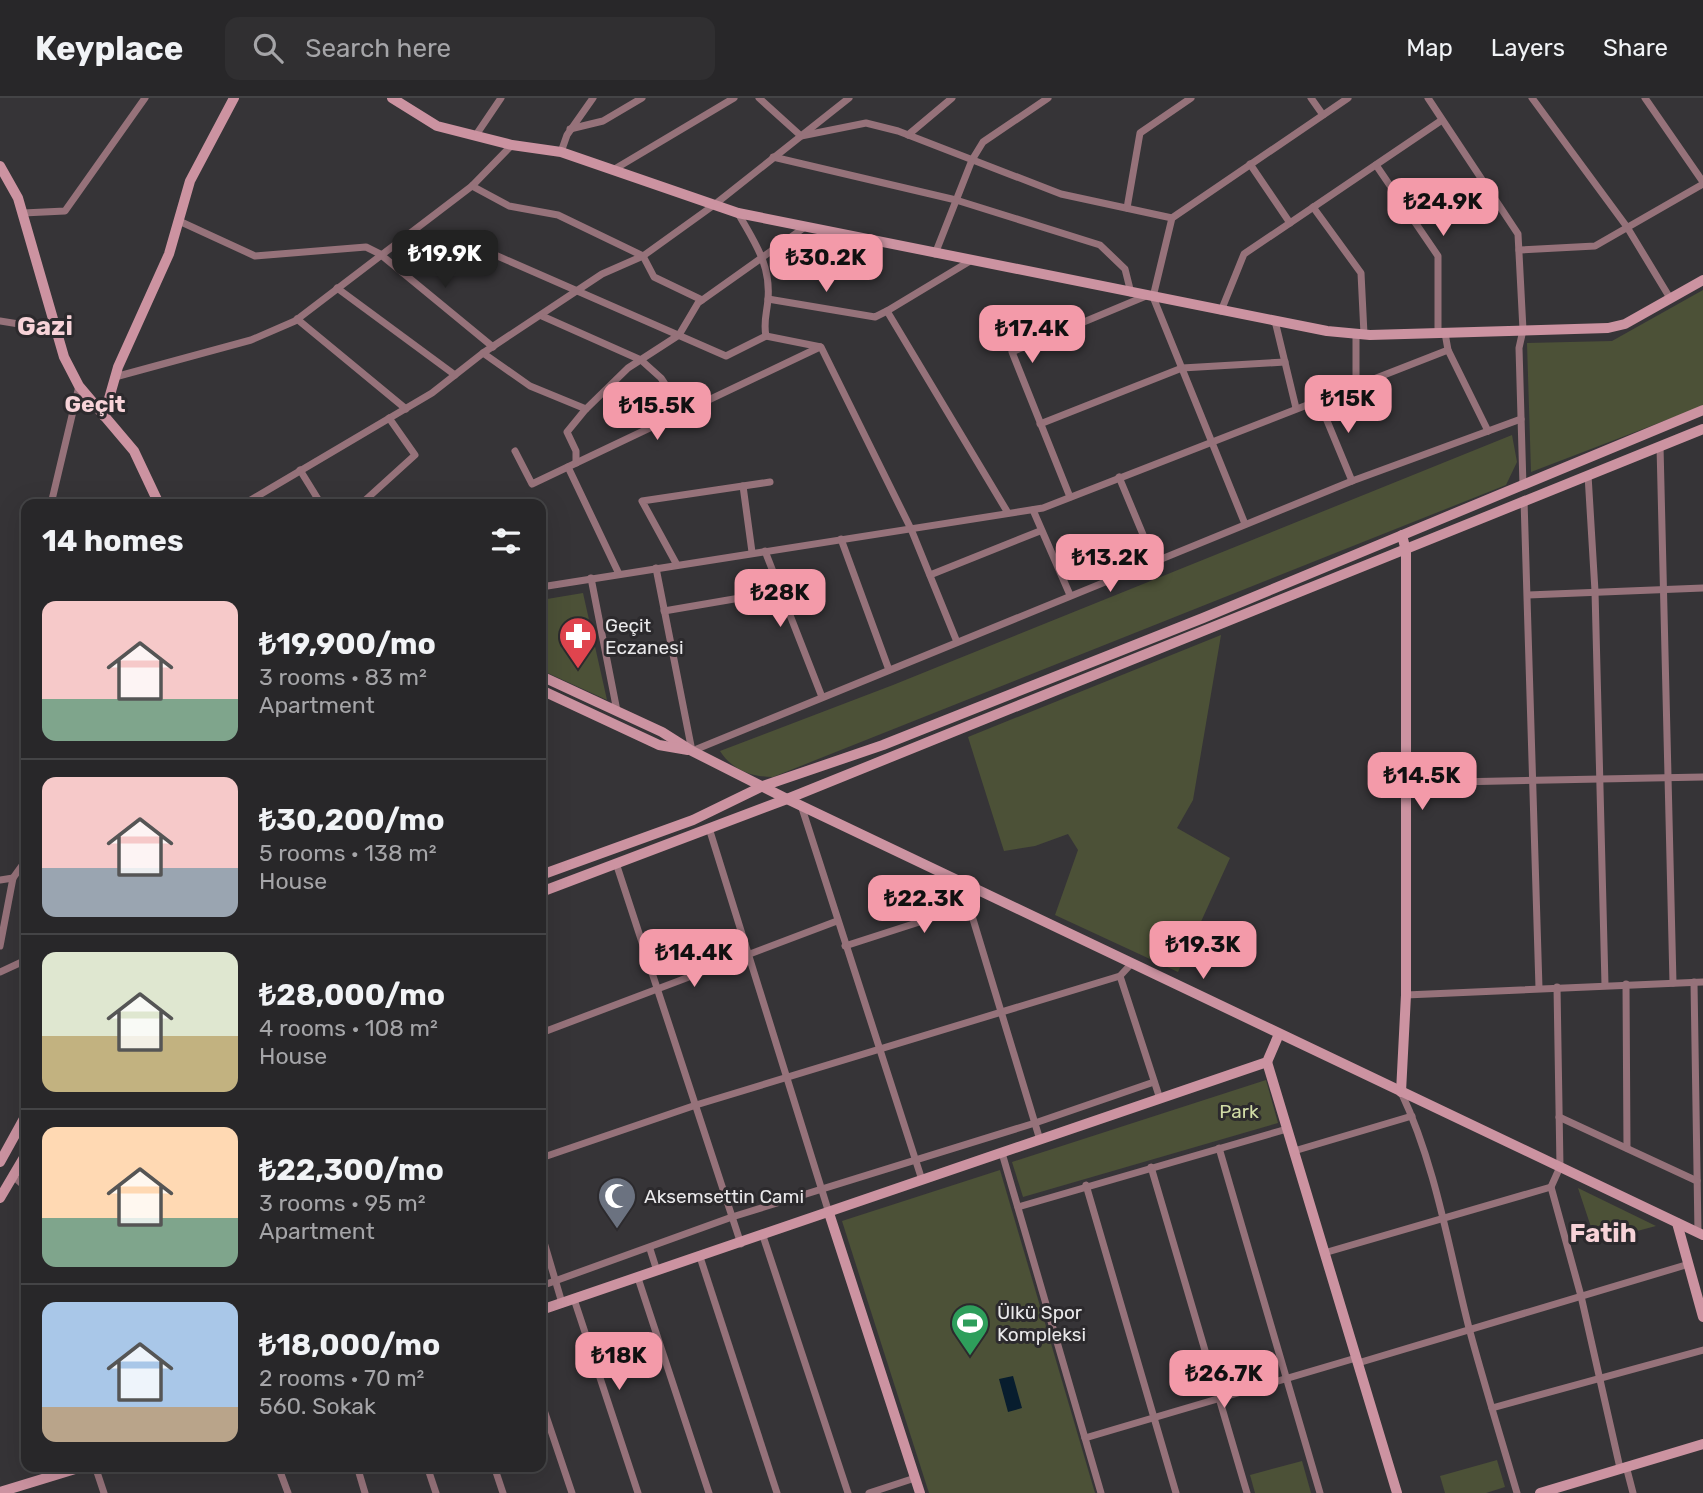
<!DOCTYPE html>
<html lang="en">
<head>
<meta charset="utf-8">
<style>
	:root { --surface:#282729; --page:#302f31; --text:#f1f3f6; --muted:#a5a5a8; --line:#444446; --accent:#f39aa9 }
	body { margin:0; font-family:Rubik,sans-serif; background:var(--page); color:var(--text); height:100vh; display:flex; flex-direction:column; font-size:26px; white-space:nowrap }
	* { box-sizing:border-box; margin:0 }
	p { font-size:23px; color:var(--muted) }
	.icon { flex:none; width:38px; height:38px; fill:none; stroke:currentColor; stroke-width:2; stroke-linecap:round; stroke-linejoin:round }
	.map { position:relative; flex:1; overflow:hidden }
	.drawer { position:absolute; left:21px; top:401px; width:525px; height:973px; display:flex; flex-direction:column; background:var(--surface); border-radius:14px; box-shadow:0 7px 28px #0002,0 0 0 2px var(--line) }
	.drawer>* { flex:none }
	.price { position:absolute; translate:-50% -60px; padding:0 16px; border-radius:14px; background:var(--accent); color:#111; font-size:23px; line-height:46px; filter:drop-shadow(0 2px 4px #0008) }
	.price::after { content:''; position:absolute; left:50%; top:42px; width:21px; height:16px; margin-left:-10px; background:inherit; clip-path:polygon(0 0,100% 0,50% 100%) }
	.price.current { background:#222; color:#fff }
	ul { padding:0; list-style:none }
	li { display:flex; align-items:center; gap:21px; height:175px; padding:0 21px }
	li+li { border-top:2px solid var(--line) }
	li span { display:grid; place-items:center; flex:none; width:196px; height:140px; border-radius:14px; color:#555 }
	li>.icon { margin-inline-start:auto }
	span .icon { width:84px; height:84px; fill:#fffc; stroke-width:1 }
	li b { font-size:30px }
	h2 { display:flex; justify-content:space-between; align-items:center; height:84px; padding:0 21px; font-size:30px }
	header { display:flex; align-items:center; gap:42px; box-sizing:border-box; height:98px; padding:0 35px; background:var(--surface); border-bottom:2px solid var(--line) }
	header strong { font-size:33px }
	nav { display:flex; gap:38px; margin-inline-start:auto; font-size:24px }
	.search { width:490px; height:63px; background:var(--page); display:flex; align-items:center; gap:18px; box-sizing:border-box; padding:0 24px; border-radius:14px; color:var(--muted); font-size:26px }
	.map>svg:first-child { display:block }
	.green { fill:#4c5137 }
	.water { fill:#081d2e }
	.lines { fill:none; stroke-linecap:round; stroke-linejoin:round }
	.street { stroke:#96727a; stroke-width:7 }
	.secondary { stroke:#cc93a1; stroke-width:10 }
	.labels { text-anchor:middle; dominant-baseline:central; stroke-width:6; stroke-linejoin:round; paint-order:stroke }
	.poi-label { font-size:19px; fill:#eae9eb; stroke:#2c2a2d; text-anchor:start }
	.park-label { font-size:19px; fill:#d1dca6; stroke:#2c2a2d }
	.quarter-label { font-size:23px; font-weight:bold; fill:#f7d3d8; stroke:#2c2a2d }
	.district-label { font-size:26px; font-weight:bold; fill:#f7d3d8; stroke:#2c2a2d }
</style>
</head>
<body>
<header>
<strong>Keyplace</strong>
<div class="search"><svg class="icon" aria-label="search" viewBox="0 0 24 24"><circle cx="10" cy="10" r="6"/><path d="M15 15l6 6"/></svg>Search here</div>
<nav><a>Map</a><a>Layers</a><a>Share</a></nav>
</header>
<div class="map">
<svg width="1703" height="1395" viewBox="0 0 1703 1395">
	<rect width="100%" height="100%" fill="#363437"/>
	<g class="green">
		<polygon points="1703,192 1703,308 1531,374 1527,245 1612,243"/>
		<path d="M 1512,337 L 1517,364 L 1506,387 L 773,679 C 752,679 732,672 720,653 L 893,587 Z"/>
		<polygon points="583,495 607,602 541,572 541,502"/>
		<polygon points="1221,537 1193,702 1177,730 1230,760 1178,874 1055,817 1078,752 1068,736 1035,748 1004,753 968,639"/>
		<polygon points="1266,982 1278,1025 1023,1099 1012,1064"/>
		<polygon points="1000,1072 1095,1395 929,1395 842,1123"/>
		<polygon points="1578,1090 1656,1128 1596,1144"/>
		<polygon points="1497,1362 1505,1389 1486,1395 1445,1395 1440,1378"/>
		<polygon points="1302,1363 1311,1395 1255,1395 1250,1377"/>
	</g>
	<polygon class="water" points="1013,1278 1022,1310 1008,1314 999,1281"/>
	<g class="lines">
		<g class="street">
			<polyline points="759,0 801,38 866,25 898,33 1061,96 1172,120"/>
			<polyline points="1311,0 1323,17"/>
			<polyline points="1428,0 1518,136 1523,232 1519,250 1523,388"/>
			<polyline points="1532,0 1627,129 1670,200"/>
			<polyline points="1645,0 1703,84"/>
			<polyline points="570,31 603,23 642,0"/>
			<polyline points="476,37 501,0"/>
			<polyline points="908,37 952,0"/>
			<polyline points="561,54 567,37 593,0"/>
			<polyline points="773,59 956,102 1100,147 1125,171 1131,195"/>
			<polyline points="1250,66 1290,125"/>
			<polyline points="1376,67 1438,158 1438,235"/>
			<polyline points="613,72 734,0"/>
			<polyline points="472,88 509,108 558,117 643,158 654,179 702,202"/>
			<polyline points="1313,109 1361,175 1364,236"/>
			<polyline points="1127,110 1140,35 1191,0"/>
			<polyline points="23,115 65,113 145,0"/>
			<path d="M 738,115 C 754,144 771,166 768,201 C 767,215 763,224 766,238 L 821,249 L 911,431 L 957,544"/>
			<polyline points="179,123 255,158 366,149 380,156 493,249"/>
			<polyline points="1519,152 1595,148 1703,86"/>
			<polyline points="486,153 726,258 766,238"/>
			<polyline points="935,156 972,62 983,44 1048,0"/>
			<polyline points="970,163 887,213 1008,415"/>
			<polyline points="337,190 455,277"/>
			<polyline points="768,201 875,219 887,213"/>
			<polyline points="1221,213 1244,156 1442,22"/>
			<polyline points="542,218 641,262 661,280 684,315"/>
			<polyline points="297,221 406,311"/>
			<polyline points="0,223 56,232"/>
			<polyline points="1275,223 1296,310"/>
			<polyline points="1445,235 1448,252 1488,333"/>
			<polyline points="1356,236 1356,287"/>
			<polyline points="483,255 530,288 586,311"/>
			<polyline points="115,279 251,242 295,223 472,88 512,47"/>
			<polyline points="1318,301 1352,383"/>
			<polyline points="1040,326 1182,270 1285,264"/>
			<polyline points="1660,348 1673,885"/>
			<polyline points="515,353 532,386 820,249"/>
			<polyline points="576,365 576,353 567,334 585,312 628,270 679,237 698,205 805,129"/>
			<polyline points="568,369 619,476"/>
			<polyline points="300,372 321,406"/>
			<polyline points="1588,377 1595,493 1605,887"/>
			<polyline points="1119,379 1154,463"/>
			<polyline points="743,388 752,454"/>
			<polyline points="1070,399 1012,254 1146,198"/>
			<polyline points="1524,402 1539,890"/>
			<polyline points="51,406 79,288"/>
			<polyline points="244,406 432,295 483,255 602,176 643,158 714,107 849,0"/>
			<polyline points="361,406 415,357 389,320"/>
			<polyline points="1033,412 1070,497"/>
			<polyline points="1245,426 1153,199 1172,120 1348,0"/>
			<polyline points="841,441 889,572"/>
			<polyline points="765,453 822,599"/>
			<polyline points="677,467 642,403 770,384"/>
			<polyline points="656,470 692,653 1352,383 1521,321"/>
			<polyline points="930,477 1040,433"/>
			<polyline points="591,480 617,613"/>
			<polyline points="541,489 1043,410 1448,252"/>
			<polyline points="1528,497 1703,490"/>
			<polyline points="664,513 781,493"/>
			<polyline points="1406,685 1703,679"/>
			<polyline points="801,707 922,1082"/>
			<polyline points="709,730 829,1115"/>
			<polyline points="616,765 741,1146"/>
			<polyline points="0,782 13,780"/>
			<polyline points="969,808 1040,1042"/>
			<polyline points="0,848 13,780 26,762"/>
			<polyline points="845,848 969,808 980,793"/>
			<polyline points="0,874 26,862"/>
			<polyline points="1120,878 1160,1001"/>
			<polyline points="1694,884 1698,1135"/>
			<polyline points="1626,886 1627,1050"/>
			<polyline points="1406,897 1703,884"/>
			<polyline points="541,935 837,823"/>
			<path d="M 1401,994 C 1436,1068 1449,1152 1469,1230 C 1484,1286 1501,1340 1517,1395"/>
			<polyline points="1559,1019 1697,1083"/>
			<polyline points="1219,1050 1320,1395"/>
			<polyline points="1294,1053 1412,1018"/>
			<polyline points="1002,1055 1101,1395"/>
			<polyline points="541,1060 696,1007 1120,878 1132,865"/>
			<polyline points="1151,1069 1247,1395"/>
			<polyline points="13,1078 23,1087 26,1100"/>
			<polyline points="1086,1087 1176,1395"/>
			<polyline points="1551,1089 1581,1198 1620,1370"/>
			<polyline points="1018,1109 1287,1031"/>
			<polyline points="541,1134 562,1205"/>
			<polyline points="763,1138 848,1395"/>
			<polyline points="650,1151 657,1173"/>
			<polyline points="1324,1155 1551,1089 1560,1069 1557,889"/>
			<polyline points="700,1159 777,1395"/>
			<polyline points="638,1180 709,1395"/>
			<polyline points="541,1188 732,1119 1035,1025 1154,984"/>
			<polyline points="574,1201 638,1395"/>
			<polyline points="1358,1265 1689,1166"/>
			<polyline points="541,1303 572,1395"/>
			<polyline points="1492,1310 1703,1252"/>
			<polyline points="1085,1340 1356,1260"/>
			<polyline points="95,1368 104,1395"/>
			<polyline points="278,1368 288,1395"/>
			<polyline points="357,1368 365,1395"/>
			<polyline points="427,1368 436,1395"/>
			<polyline points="494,1368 503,1395"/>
			<polyline points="1626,1368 1633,1395"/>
			<polyline points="869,1395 915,1380"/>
		</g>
		<g class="secondary">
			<polyline points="392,0 437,28 512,47 561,54 738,115 1327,233 1370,237 1608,230 1625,226 1703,182"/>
			<polyline points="0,68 18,100 64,259 79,288 134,353 159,406"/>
			<polyline points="104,318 118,269 169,156 190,83 234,0"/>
			<polyline points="541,578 662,634 692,653 787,701 1703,1137"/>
			<polyline points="541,592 659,647 688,652"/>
			<polyline points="541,777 693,722 763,688 883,647 1203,520 1703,312"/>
			<polyline points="541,794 787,701 1703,331"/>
			<polyline points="1267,964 1397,1395"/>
			<polyline points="1401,994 1406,897 1406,453 1402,437"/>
			<polyline points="0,1064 26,1017"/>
			<polyline points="0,1100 26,1056"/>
			<polyline points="829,1115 920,1395"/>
			<polyline points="1677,1125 1703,1219"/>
			<polyline points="541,1212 1267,964 1279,936"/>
			<polyline points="0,1394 85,1368"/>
			<polyline points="1540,1395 1703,1346"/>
		</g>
	</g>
	<defs>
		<symbol id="pharmacy-pin" viewBox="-11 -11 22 30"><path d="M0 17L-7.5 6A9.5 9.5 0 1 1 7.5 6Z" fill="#e0444e" stroke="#2c2a2d"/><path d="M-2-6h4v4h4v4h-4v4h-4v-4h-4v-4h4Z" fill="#fff"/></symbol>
		<symbol id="mosque-pin" viewBox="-11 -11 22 30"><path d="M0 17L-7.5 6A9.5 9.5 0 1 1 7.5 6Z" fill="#6b7280" stroke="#2c2a2d"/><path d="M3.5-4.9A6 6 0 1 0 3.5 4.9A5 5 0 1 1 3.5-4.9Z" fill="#fff"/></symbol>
		<symbol id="stadium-pin" viewBox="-11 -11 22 30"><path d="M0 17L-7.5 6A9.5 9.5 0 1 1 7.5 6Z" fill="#2e9e5b" stroke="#2c2a2d"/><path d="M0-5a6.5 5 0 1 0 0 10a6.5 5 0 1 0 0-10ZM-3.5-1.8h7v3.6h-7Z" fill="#fff"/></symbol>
	</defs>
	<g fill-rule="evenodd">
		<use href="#pharmacy-pin" x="556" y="516" width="44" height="60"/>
		<use href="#mosque-pin" x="595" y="1076" width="44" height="60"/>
		<use href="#stadium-pin" x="948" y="1203" width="44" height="60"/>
	</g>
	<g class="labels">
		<g class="poi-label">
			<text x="605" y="527">Geçit<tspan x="605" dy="22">Eczanesi</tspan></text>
			<text x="644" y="1098">Aksemsettin Cami</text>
			<text x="997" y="1214">Ülkü Spor<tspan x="997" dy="22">Kompleksi</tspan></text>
		</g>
		<g class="park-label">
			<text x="1239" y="1013">Park</text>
		</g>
		<g class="quarter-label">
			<text x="95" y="306">Geçit</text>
		</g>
		<g class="district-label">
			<text x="45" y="228">Gazi</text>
			<text x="1603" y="1135">Fatih</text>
		</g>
	</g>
</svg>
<b class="price" style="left:1443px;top:140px">₺24.9K</b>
<b class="price current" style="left:445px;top:192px">₺19.9K</b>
<b class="price" style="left:826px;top:196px">₺30.2K</b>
<b class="price" style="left:1032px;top:267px">₺17.4K</b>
<b class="price" style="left:1348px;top:337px">₺15K</b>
<b class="price" style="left:657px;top:344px">₺15.5K</b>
<b class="price" style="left:1110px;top:496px">₺13.2K</b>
<b class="price" style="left:780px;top:531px">₺28K</b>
<b class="price" style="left:1422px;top:714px">₺14.5K</b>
<b class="price" style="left:924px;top:837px">₺22.3K</b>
<b class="price" style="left:1203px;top:883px">₺19.3K</b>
<b class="price" style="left:694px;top:891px">₺14.4K</b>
<b class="price" style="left:619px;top:1294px">₺18K</b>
<b class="price" style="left:1224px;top:1312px">₺26.7K</b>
<section class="drawer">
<h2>14 homes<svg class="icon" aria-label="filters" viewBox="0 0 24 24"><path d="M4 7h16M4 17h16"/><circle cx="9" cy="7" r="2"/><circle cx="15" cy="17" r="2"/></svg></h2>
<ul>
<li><span style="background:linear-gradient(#f6c9c9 70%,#7fa58c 0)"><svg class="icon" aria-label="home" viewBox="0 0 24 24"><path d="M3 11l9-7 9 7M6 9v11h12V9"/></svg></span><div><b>₺19,900/mo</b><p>3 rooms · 83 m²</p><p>Apartment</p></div></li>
<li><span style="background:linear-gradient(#f6c9c9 65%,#9aa5b1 0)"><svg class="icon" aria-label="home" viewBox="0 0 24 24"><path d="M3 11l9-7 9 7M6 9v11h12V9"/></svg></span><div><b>₺30,200/mo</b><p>5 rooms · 138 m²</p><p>House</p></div></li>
<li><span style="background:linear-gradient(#dfe7d0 60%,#c2b280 0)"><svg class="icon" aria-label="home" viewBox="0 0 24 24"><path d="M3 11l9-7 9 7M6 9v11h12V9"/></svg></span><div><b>₺28,000/mo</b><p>4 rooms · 108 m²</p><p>House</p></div></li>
<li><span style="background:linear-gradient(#ffd9b3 65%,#7fa58c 0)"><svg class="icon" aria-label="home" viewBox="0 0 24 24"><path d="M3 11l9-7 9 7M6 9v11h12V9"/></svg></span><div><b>₺22,300/mo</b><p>3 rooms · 95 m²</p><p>Apartment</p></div></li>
<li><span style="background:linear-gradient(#a9c7e8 75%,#b9a48a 0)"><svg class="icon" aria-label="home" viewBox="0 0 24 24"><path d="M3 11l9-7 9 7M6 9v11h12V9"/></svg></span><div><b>₺18,000/mo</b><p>2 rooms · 70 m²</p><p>560. Sokak</p></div></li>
</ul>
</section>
</div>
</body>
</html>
